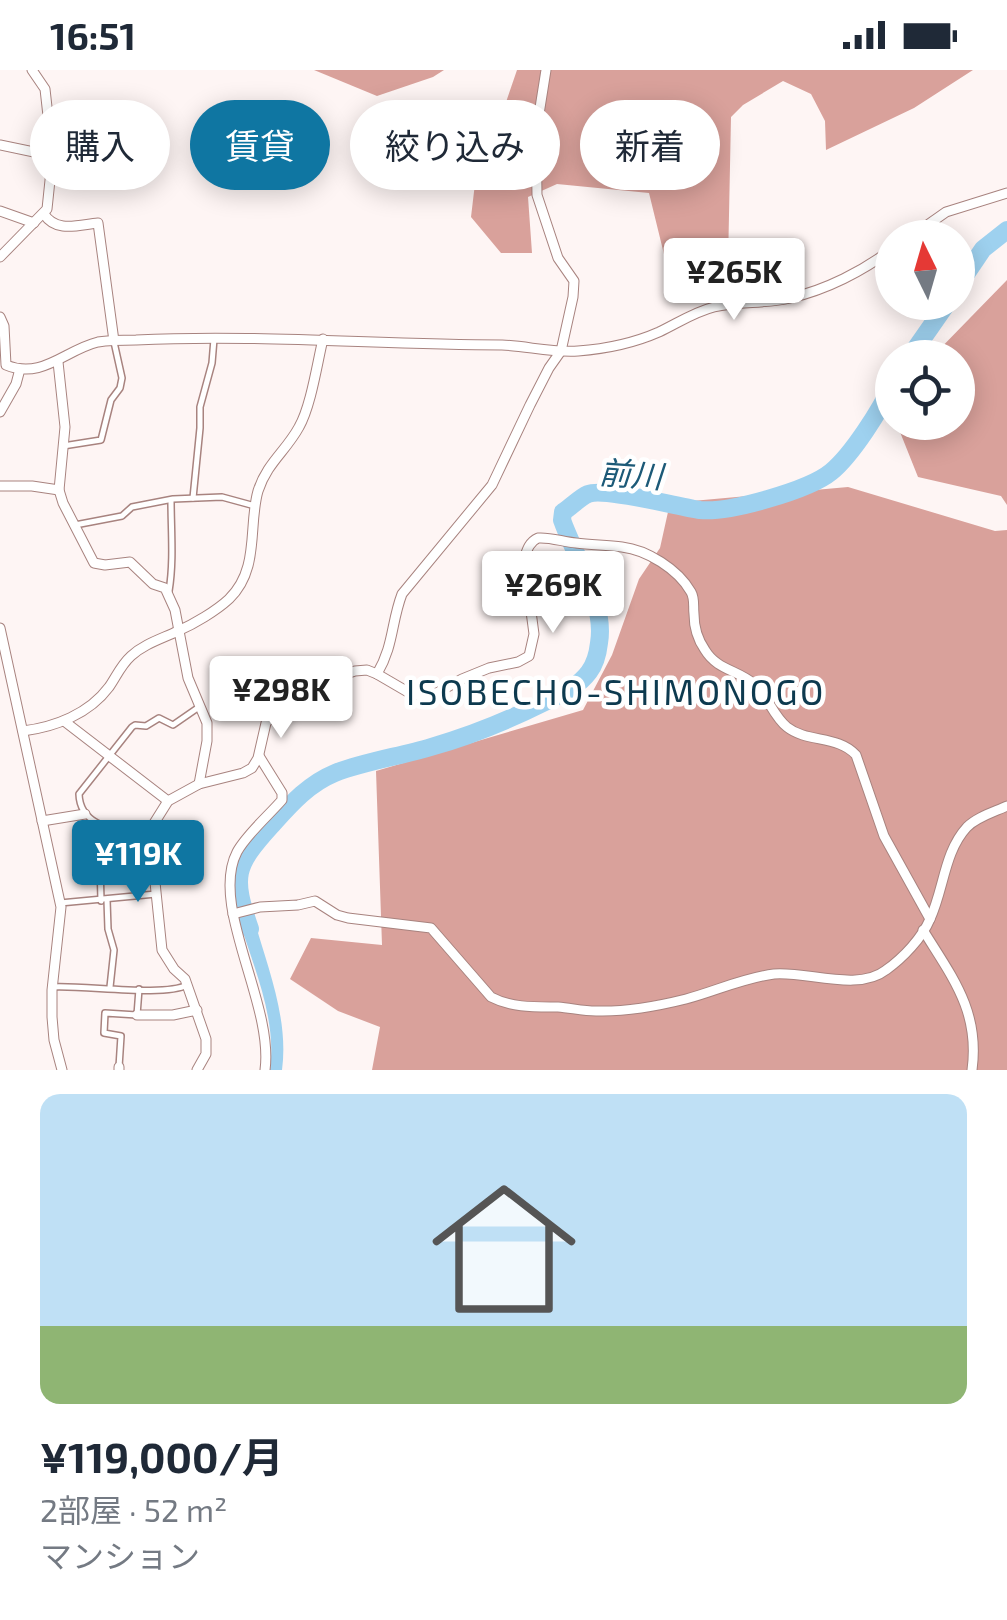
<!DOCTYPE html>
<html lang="ja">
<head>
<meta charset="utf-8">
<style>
	:root { --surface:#fff; --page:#f6f6f7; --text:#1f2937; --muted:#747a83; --line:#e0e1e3; --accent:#0f76a2 }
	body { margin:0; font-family:"Exo 2","Noto Sans JP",sans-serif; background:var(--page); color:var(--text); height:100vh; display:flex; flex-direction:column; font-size:38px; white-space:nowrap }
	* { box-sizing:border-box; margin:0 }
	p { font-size:32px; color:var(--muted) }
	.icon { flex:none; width:55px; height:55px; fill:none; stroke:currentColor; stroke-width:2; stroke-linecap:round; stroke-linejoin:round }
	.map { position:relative; height:1000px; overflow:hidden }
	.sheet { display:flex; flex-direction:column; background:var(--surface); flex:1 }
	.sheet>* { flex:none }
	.banner { position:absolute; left:30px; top:30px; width:948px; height:90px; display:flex; gap:20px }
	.needle { width:65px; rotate:355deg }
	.tools { position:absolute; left:875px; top:150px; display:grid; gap:20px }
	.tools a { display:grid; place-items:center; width:100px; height:100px; border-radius:50%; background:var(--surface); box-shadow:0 5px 25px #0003; font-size:50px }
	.price { position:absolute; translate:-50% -85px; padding:0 22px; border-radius:10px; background:#fff; color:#222; font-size:32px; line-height:65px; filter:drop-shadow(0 2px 5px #0008) }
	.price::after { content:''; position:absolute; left:50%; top:60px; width:30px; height:22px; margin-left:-15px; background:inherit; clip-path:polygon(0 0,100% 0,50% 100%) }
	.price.active { background:var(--accent); color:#fff }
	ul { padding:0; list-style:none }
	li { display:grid; align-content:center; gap:20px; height:530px; padding:0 40px }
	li+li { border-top:2px solid var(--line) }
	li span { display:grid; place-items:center; height:310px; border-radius:20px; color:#555 }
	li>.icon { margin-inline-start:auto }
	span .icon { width:180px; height:180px; fill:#fffc; stroke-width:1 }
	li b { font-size:42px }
	.pill { padding:0 35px; border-radius:45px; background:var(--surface); box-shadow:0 5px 25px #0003; font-size:35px; line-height:90px }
	.pill.active { background:var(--accent); color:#fff }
	.status { display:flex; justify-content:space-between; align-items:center; height:70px; padding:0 50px; background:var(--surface); direction:ltr }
	.status svg { height:28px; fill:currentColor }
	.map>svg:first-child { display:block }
	.forest { fill:#d9a19b }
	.water { fill:#9ed1ef }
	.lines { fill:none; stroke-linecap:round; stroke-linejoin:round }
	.river { stroke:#9ed1ef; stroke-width:18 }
	.service-casing { stroke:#a8837f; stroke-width:8 }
	.minor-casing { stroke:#a8837f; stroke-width:11 }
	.service { stroke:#fff; stroke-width:5 }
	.minor { stroke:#fff; stroke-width:9 }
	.labels { text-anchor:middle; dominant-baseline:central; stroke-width:9; stroke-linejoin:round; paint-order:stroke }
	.water-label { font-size:32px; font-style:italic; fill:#1c5a78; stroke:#fff }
	.quarter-label { font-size:35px; letter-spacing:2.5px; fill:#0d3a4f; stroke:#fff }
</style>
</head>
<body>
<div class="status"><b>16:51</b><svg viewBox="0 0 49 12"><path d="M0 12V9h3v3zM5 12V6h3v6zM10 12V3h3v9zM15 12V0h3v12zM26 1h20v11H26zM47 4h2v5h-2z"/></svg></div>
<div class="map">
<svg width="1007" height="1000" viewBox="0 0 1007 1000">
	<rect width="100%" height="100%" fill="#fef5f4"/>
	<g class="forest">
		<polygon points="314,0 444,0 433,7 377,26"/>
		<polygon points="517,0 973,0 914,38 826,80 825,51 811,24 783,11 743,35 731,47 728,194 693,215 673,221 649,123 557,114 528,127 532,183 501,183 471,147 481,63 505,35"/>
		<polygon points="1007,210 1007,435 1001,426 918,407 900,362 902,353 958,352 958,288 932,287"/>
		<polygon points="848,417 995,461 1007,460 1007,1000 372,1000 380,957 338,941 290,909 311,868 382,875 376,701 583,640 612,585 639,509 660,478 670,433"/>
	</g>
	<path class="water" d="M 253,846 C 267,896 289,948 282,1000 L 270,1000 C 277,949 254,898 239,850 Z"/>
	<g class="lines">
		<g class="river">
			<polyline points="958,216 983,179 1007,160"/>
			<polyline points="909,288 948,232"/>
			<path d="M 250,859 C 232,806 234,797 271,756 C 290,735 308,714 335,703 C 363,692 401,686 431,677 C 470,666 509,650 545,632 C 561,624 578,617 589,602 C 595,594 598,582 599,573 C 606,533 575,487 562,450 L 563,442 C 571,437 579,428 588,424 C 604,417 679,437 700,440 C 729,443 809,420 831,402 C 852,385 881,339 892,315"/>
		</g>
		<defs>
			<g id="service">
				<polyline points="63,376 101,370 111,330 120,318 122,308 114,272"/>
				<polyline points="193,428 200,358 200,337 212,293 214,269"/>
				<polyline points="75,455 122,446 132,437 173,429 222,427 255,436"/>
				<path d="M 169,521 C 174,491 171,460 171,430"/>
				<polyline points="99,754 101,831"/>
				<path d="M 150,767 C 123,760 80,760 79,724 L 132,657 L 135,655 L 146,656 L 159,648 L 173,655 L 199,637"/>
				<polyline points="107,830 108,859 114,880 110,917"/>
				<polyline points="60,833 156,824"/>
				<path d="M 52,917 C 85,915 164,927 187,915"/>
				<polyline points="119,997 121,966 104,963 105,943 137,945 139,919"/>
			</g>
			<g id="minor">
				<polyline points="0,75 53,86"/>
				<polyline points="0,141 34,153"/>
				<path d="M 44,144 C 56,163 78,155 98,153 L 114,271"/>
				<polyline points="909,168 946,142 1007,123"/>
				<polyline points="0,187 47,139 54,72 48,46 45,19 32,0"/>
				<path d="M 0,247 L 4,256 L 6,295 C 42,310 65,280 98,272 C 110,270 124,270 136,270 C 258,264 380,275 502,275 C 527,276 553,283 578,281 C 605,279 634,273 659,262 C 678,253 694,242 714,237 C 739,231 765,234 790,228 C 826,220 863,201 892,179"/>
				<polyline points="58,292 65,357 59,420 63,433 94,493 105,495 130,492 153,514 165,518 175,540 188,608 207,653 207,671 199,714"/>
				<polyline points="0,342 16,314 20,299"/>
				<polyline points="0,416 32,416 59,420"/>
				<polyline points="0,558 61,837 52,920 52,947 54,970 62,1000"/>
				<path d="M 377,604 C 394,575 391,553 402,524 L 492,415 L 530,335 L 549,298 L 561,281 L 573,227 L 574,211 L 558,188 L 537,125 L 536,63 L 546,0"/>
				<polyline points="64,651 168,731"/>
				<path d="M 23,661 C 55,657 89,644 109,617 C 116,607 121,595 131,586 C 144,574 161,569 178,561 C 194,554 216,541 229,529 C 260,499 248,456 258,421 C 267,393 286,381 299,357 C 311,336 317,294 323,269"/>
				<path d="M 259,686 L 282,723 L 282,730 C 269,745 246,765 237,782 C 209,836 274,934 265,1000"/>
				<polyline points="42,751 85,744"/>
				<path d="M 233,844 L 260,837 L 298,835 L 315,831 L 337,845 L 348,848 L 431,858 L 491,927 C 512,938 535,937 558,937 C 571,938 583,941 596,941 C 626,942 658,936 686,929 C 716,921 743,908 774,904 C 807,901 858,922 886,900 C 903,888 922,868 930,849 C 944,819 944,782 967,757 C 977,747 994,742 1007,736"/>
				<path d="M 923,860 C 952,907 980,941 972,1000"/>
				<polyline points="137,945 173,945 197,940"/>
				<polyline points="119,1000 119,997"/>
				<path d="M 197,1000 L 206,984 L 206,969 L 185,909 L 174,899 L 162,880 L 150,764 L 153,755 L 168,731 L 199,714 L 243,703 L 252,698 L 258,688 L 266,653 L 274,643 L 319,613 L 355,601 L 367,600 L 377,604 L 413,625 L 433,625 L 462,609 L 489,598 L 518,592 L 529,586 L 534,564 L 524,489 C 527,480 529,472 538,468 C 551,467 563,472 576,473 C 591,475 607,475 622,477 C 647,480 678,499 691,522 C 695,529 693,536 694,544 C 694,556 698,570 705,580 C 717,600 738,600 754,614 C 768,626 773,646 787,657 C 807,673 838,665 856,685 L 884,766 L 930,849"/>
			</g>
		</defs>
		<use href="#service" class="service-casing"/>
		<use href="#minor" class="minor-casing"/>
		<use href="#service" class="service"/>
		<use href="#minor" class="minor"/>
	</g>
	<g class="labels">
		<g class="water-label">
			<text transform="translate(631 403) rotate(4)">前川</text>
		</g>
		<g class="quarter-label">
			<text x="616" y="621">ISOBECHO-SHIMONOGO</text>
		</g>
	</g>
</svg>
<div class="tools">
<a><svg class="needle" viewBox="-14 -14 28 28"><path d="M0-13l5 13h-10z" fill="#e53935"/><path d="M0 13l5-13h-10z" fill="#747a83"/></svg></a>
<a><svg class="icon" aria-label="locate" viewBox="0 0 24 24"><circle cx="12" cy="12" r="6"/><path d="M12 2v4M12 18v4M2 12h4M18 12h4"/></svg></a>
</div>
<b class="price" style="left:734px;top:253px">¥265K</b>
<b class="price" style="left:553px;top:566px">¥269K</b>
<b class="price" style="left:281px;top:671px">¥298K</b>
<b class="price active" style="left:138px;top:835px">¥119K</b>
<div class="banner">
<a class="pill">購入</a>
<a class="pill active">賃貸</a>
<a class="pill">絞り込み</a>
<a class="pill">新着</a>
</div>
</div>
<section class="sheet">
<ul>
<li><span style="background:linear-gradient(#bfe0f5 75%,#8fb573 0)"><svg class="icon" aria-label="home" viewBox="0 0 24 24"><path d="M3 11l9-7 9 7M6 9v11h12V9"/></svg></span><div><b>¥119,000/月</b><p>2部屋 · 52 m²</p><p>マンション</p></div></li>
</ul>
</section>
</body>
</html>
